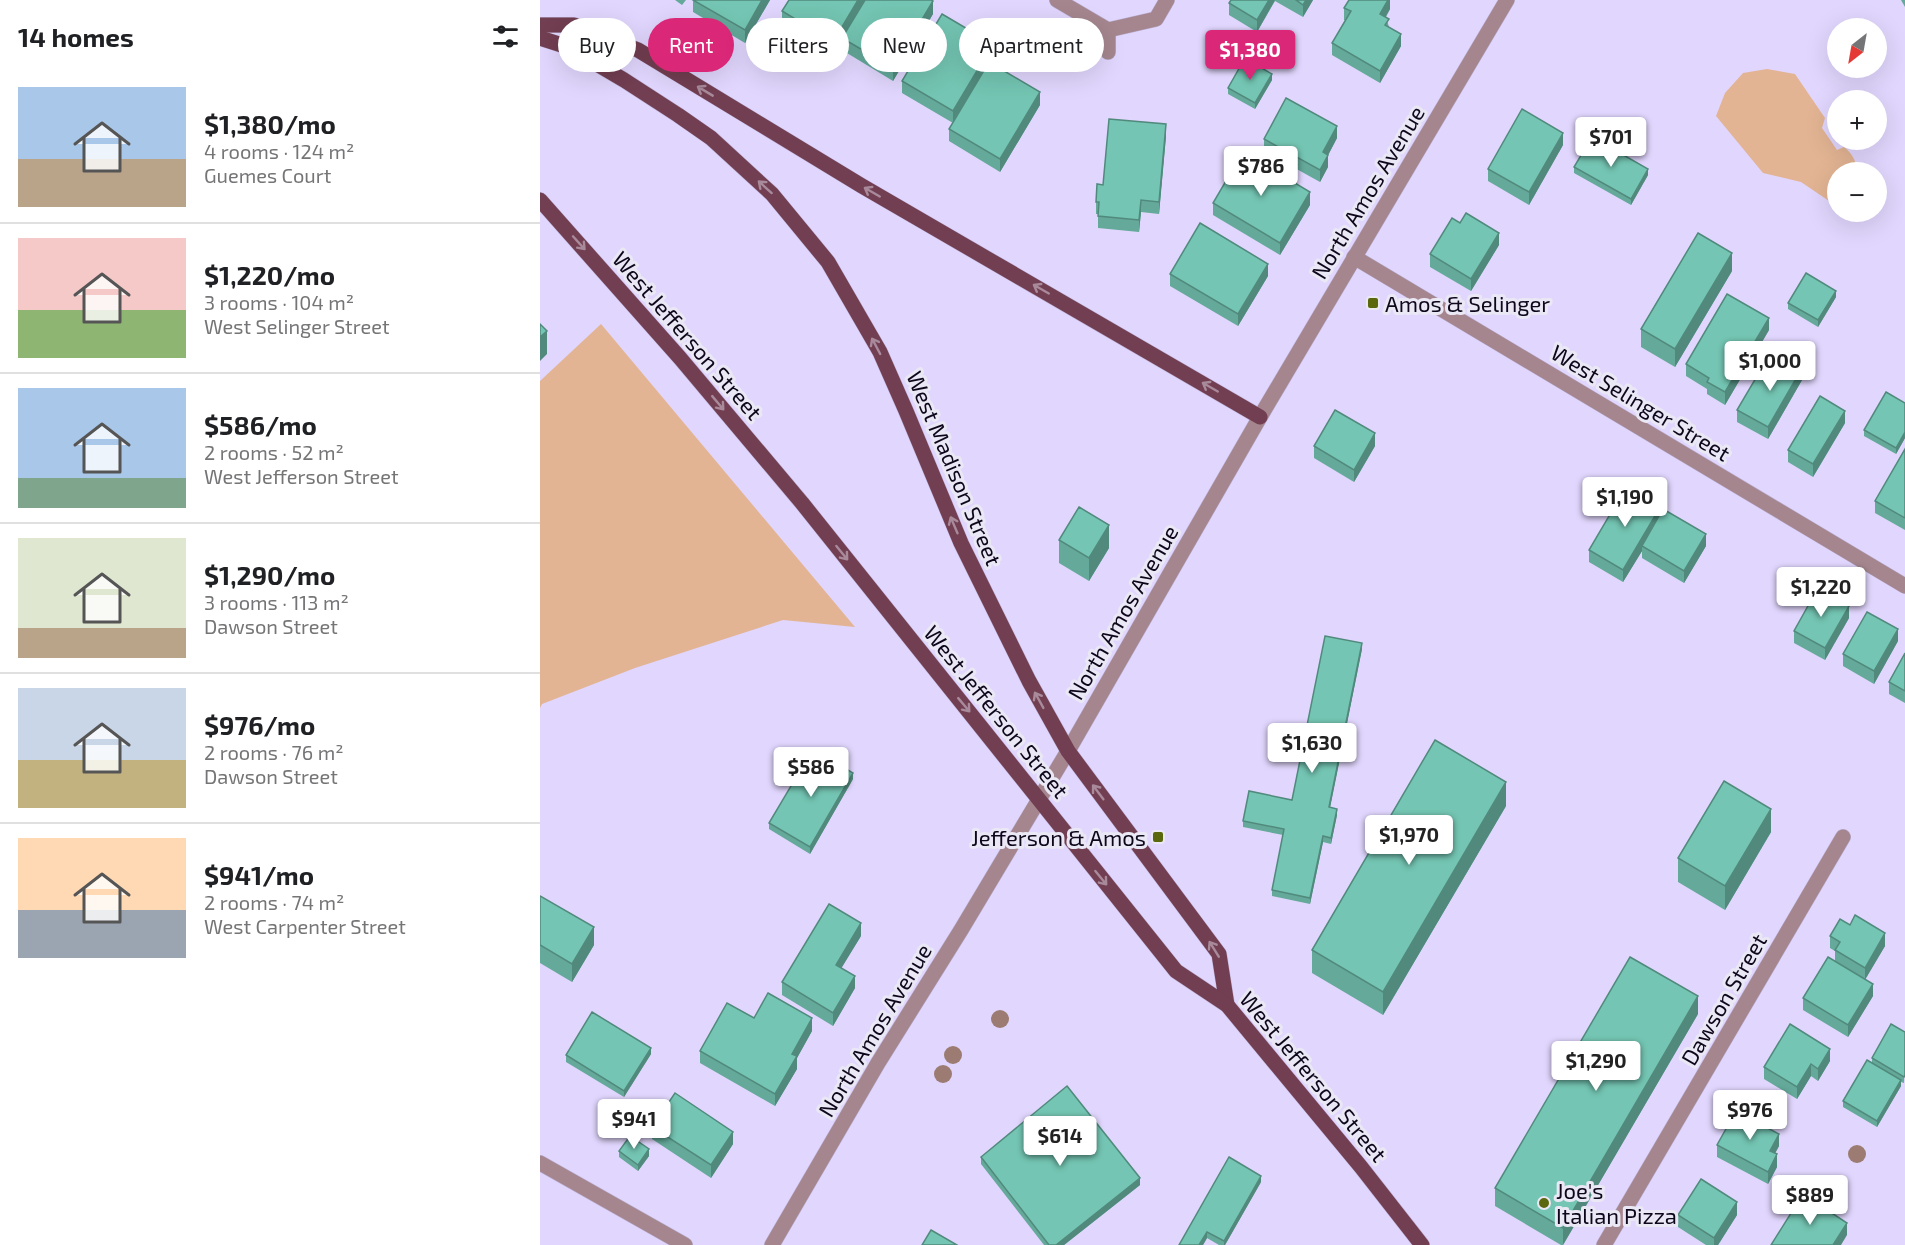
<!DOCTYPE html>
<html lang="en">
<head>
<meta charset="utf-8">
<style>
	:root { --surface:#fff; --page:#f2f2f2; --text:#202124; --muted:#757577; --line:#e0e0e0; --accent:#db2777 }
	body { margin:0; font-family:"Exo 2",sans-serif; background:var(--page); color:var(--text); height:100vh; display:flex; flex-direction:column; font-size:22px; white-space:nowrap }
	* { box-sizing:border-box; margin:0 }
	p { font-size:20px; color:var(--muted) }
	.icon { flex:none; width:33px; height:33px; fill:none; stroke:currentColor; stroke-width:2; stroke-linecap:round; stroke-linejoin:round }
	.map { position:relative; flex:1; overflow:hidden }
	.drawer { display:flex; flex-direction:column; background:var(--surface); width:540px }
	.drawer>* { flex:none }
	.banner { position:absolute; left:18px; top:18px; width:570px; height:54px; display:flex; gap:12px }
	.needle { width:39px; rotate:211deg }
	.tools { position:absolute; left:1287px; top:18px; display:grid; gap:12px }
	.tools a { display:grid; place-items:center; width:60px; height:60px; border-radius:50%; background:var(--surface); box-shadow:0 6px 24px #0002; font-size:30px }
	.price { position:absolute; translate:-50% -51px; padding:0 14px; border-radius:6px; background:#fff; color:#222; font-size:20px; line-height:39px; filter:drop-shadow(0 2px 3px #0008) }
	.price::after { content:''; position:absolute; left:50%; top:36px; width:18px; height:14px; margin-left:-9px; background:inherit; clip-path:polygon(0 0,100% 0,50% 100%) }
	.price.active { background:var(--accent); color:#fff }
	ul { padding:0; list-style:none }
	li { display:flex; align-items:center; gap:18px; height:150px; padding:0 18px }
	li+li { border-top:2px solid var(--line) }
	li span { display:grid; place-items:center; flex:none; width:168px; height:120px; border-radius:0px; color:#555 }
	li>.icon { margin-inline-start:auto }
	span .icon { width:72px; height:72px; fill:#fffc; stroke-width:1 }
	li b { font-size:26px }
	h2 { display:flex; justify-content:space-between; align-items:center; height:72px; padding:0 18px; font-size:26px }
	.pill { padding:0 21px; border-radius:27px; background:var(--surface); box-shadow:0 6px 24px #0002; font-size:21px; line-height:54px }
	.pill.active { background:var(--accent); color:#fff }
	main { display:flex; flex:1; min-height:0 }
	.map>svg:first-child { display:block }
	.green { fill:#e2b493 }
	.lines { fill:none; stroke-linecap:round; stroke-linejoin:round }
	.street-casing { stroke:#bfb5d9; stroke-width:16 }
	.primary-casing { stroke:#bfb5d9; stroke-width:16 }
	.street { stroke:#a5868f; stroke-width:15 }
	.primary { stroke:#723e51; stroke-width:15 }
	.tree { fill:#9c7c72 }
	.wall { fill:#64a99a }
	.shaded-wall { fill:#518a7d }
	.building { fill:#74c5b3; stroke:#518a7d; stroke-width:1.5 }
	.oneway { stroke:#a88a9b }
	.poi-dot { fill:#5b670c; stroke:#ebe8f5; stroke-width:2 }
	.labels { text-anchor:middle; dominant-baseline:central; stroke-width:6; stroke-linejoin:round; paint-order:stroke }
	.street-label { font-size:22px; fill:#0e071c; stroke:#ebe8f5 }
	.poi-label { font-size:22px; fill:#0e071c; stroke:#ebe8f5; text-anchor:start }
</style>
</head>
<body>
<main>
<section class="drawer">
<h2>14 homes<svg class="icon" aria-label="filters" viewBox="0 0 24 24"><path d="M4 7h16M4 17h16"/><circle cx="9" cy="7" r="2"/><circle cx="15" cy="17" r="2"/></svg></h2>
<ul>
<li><span style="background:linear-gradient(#a9c7e8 60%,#b9a48a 0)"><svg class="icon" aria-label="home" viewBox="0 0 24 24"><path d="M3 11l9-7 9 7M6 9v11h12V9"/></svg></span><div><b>$1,380/mo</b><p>4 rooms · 124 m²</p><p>Guemes Court</p></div></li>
<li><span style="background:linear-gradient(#f6c9c9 60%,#8fb573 0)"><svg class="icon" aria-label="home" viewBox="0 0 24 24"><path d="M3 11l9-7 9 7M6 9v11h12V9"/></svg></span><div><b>$1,220/mo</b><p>3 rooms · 104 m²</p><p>West Selinger Street</p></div></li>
<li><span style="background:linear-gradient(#a9c7e8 75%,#7fa58c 0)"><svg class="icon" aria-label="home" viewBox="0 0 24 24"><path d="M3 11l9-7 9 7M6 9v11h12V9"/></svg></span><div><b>$586/mo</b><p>2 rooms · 52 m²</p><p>West Jefferson Street</p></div></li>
<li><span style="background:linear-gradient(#dfe7d0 75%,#b9a48a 0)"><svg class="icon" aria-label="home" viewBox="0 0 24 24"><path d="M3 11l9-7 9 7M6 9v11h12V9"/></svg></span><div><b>$1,290/mo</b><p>3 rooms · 113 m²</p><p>Dawson Street</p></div></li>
<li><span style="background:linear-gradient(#c9d6e8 60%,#c2b280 0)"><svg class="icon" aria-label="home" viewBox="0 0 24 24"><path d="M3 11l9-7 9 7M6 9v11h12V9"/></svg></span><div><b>$976/mo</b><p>2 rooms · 76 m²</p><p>Dawson Street</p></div></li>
<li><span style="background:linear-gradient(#ffd9b3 60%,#9aa5b1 0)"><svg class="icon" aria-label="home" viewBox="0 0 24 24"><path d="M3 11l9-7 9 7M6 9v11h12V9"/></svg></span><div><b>$941/mo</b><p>2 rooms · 74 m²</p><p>West Carpenter Street</p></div></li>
</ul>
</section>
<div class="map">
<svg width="1365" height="1245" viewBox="0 0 1365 1245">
	<rect width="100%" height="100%" fill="#e1d6fd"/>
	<g class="green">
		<path d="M 1227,69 L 1255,74 L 1285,118 L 1282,128 L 1297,150 L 1304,147 C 1312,153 1318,163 1316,172 L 1298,172 L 1297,199 L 1289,201 L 1261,182 L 1223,173 L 1176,116 L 1185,93 L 1203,73 Z"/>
		<polygon points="61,324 315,627 243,620 95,668 2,704 0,708 0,381"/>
	</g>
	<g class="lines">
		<defs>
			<g id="street">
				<polyline points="517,0 568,30 616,19 627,0"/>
				<polyline points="568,30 568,52"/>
				<polyline points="814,257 1365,586"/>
				<polyline points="0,1163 145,1245"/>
				<polyline points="232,1245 338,1063 421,930 528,751 720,417 967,0"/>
				<polyline points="1064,1245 1303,837"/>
			</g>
			<g id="primary">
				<polyline points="0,25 34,25 98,50 322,186 720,417"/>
				<polyline points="0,38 28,47 84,80 138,115 171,138 232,194 288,262 340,352 366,411 421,543 489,681 528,751 679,954 687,1005"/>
				<polyline points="0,200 140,358 262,503 636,971 687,1005 821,1167 882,1245"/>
			</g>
		</defs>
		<use href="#street" class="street-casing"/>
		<use href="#primary" class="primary-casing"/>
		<use href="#street" class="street"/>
		<use href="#primary" class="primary"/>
	</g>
	<g class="tree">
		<circle cx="460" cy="1019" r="9"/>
		<circle cx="413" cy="1055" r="9"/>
		<circle cx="403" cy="1074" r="9"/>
		<circle cx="1317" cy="1154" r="9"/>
	</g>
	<g class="wall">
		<polygon points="135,0 146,0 142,5"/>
		<polygon points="153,0 230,0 205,43 153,12"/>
		<polygon points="691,0 773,0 763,17 735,1 717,32 689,15 689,3"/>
		<polygon points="850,0 850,9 846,17 849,27 861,46 840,83 792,55 792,43 805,20 804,20 804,8"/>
		<polygon points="1361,0 1365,0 1365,7"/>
		<polygon points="242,11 393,14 353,81 302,50 302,40 293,54 242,24"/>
		<polygon points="453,56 449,63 500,105 460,172 409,141 409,129 413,123 362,93 362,81"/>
		<polygon points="732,80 715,109 688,94 688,88"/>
		<polygon points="626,136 619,214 601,212 599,232 558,228 558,214 556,214 556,202 563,185"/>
		<polygon points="797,138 788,155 788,167 780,182 724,151 724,139"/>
		<polygon points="1023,145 989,205 948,181 948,169"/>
		<polygon points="1034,167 1108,175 1091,205 1034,173"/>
		<polygon points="673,203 770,205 740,255 673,215"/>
		<polygon points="959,245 931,291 890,267 890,254"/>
		<polygon points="1192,271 1135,367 1101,347 1101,329"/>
		<polygon points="630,274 728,276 698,326 630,286"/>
		<polygon points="1296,297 1278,327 1248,309 1248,303"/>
		<polygon points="1229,330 1185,405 1167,394 1167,389 1146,376 1146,364"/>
		<polygon points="1229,376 1262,380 1228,439 1197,422 1197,410"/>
		<polygon points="1365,403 1365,438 1356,454 1324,436 1324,430"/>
		<polygon points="1305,423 1273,477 1248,462 1248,450"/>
		<polygon points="774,446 835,446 814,482 774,458"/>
		<polygon points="1365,449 1365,530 1335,513 1335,501"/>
		<polygon points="1088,497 1122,510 1166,546 1144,583 1102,558 1102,551 1083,582 1049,562 1049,550"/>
		<polygon points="519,540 569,548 549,581 519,563"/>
		<polygon points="1309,618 1285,660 1254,643 1254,631"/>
		<polygon points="1358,641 1334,684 1303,666 1303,654"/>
		<polygon points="822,649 790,807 797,815 791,844 783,842 770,904 732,896 732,890 743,835 703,827 703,821 752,800"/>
		<polygon points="1365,653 1365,703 1349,694 1349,682"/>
		<polygon points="313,779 270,854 229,829 229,823"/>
		<polygon points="966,806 843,1015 772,973 772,950"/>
		<polygon points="1231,832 1185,910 1138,882 1138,858"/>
		<polygon points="0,896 54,945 32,982 0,963"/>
		<polygon points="321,936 301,968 315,988 293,1026 242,995 242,982"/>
		<polygon points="1290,936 1345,946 1325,979 1333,996 1308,1037 1263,1010 1263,998 1295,961 1295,951 1290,948"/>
		<polygon points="1158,1014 1023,1245 1021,1245 955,1206 955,1188"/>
		<polygon points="214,1018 272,1031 257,1058 257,1069 235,1106 160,1063 160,1051"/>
		<polygon points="1365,1032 1364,1083 1361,1082 1361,1086 1337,1127 1303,1107 1303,1101 1332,1063 1332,1058"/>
		<polygon points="111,1054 84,1097 26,1062 26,1055"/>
		<polygon points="1290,1061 1278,1081 1271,1076 1257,1099 1224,1079 1224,1067"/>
		<polygon points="112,1127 193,1144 171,1178 112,1139"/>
		<polygon points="1177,1145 1239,1146 1235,1153 1237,1167 1228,1184 1177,1157"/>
		<polygon points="79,1151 109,1156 98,1171 79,1157"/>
		<polygon points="441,1157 600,1185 524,1245 504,1245 441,1164"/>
		<polygon points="721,1182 685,1245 679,1245 667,1238 663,1245 639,1245"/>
		<polygon points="1138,1215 1197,1215 1178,1245 1166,1245 1138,1227"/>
	</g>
	<g class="shaded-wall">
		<polygon points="222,0 230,0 205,43 205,30"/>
		<polygon points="318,0 326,0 293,54 293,42"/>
		<polygon points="729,0 735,0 717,32 717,20"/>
		<polygon points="766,0 773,0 763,17 763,5"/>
		<polygon points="848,0 850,0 850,9 840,26 840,14"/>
		<polygon points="393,1 393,14 353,81 353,68"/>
		<polygon points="861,34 861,46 840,83 840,71"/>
		<polygon points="453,44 453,56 413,123 413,111"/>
		<polygon points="732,74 732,80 715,109 715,103"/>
		<polygon points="500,92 500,105 460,172 460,159"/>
		<polygon points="626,124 626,136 619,214 619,202"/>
		<polygon points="797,126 797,138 783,165 783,152"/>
		<polygon points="1023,133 1023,145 989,205 989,192"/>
		<polygon points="788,155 788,167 780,182 780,170"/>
		<polygon points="1108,169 1108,175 1091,205 1091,199"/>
		<polygon points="770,192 770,205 740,255 740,243"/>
		<polygon points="601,200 601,212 599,232 599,220"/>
		<polygon points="959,233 959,245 931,291 931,279"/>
		<polygon points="1192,253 1192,271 1135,367 1135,349"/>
		<polygon points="728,264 728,276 698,326 698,314"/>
		<polygon points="1296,291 1296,297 1278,327 1278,320"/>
		<polygon points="1229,318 1229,330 1185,405 1185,392"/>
		<polygon points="7,331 7,354 0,361 0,337"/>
		<polygon points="1262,368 1262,380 1228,439 1228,427"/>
		<polygon points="1305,411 1305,423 1273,477 1273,464"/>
		<polygon points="1365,432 1365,438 1356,454 1356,448"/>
		<polygon points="835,433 835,446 814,482 814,470"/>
		<polygon points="1122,504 1122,516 1102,546 1102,551 1083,582 1083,570"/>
		<polygon points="569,525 569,548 549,581 549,558"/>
		<polygon points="1166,534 1166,546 1144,583 1144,571"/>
		<polygon points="1309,606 1309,618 1285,660 1285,648"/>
		<polygon points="1358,629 1358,641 1334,684 1334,671"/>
		<polygon points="822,643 822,649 789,813 789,807"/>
		<polygon points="313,773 313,779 270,854 270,847"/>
		<polygon points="966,782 966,806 843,1015 843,992"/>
		<polygon points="797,809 797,815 791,844 791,838"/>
		<polygon points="1231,809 1231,832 1185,910 1185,886"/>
		<polygon points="783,836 783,842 770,904 770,898"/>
		<polygon points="321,923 321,936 296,977 296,965"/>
		<polygon points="54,927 54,945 32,982 32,964"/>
		<polygon points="1345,933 1345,946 1325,980 1325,968"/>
		<polygon points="315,976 315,988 293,1026 293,1013"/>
		<polygon points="1333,984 1333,996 1308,1037 1308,1025"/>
		<polygon points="1158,996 1158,1014 1023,1245 1023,1228"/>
		<polygon points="272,1018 272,1031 257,1058 257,1069 235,1106 235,1094 252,1054"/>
		<polygon points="111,1048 111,1054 84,1097 84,1091"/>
		<polygon points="1290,1049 1290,1061 1278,1081 1278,1069"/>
		<polygon points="1271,1064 1271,1076 1257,1099 1257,1087"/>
		<polygon points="1361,1080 1361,1086 1337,1127 1337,1121"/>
		<polygon points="193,1132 193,1144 171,1178 171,1165"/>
		<polygon points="1239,1134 1239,1146 1230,1163 1230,1151"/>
		<polygon points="109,1149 109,1156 98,1171 98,1165"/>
		<polygon points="1237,1154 1237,1167 1228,1184 1228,1172"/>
		<polygon points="721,1176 721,1182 685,1245 684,1245 684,1241"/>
		<polygon points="600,1178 600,1185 524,1245 516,1245"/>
		<polygon points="1197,1202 1197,1215 1178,1245 1174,1245 1174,1238"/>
		<polygon points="1307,1223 1307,1235 1301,1245 1293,1245"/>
		<polygon points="667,1232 667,1238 663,1245 659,1245"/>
	</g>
	<g class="building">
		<polygon points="153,0 222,0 205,30"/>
		<polygon points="249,0 318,0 293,42 242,11"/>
		<polygon points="325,0 391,0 393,1 353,68 302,38"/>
		<polygon points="691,0 729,0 717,20 689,3"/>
		<polygon points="756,0 766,0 763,5"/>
		<polygon points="809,0 848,0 840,14 849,19 845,25 861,34 840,71 792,43 811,11 804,8"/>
		<polygon points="402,14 453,44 413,111 362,81"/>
		<polygon points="705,58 732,74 715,103 688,88"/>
		<polygon points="449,62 500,92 460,159 409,129"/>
		<polygon points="746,98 797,126 783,152 788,155 780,170 724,139"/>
		<polygon points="982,109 1023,133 989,192 948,169"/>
		<polygon points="569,119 626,124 619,202 601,200 599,220 558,216 559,202 556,202 557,184 563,185"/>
		<polygon points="1052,137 1108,169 1091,199 1034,167"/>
		<polygon points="703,152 770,192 740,243 673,203"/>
		<polygon points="926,213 959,233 931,279 890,254 912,218 920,223"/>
		<polygon points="660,223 728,264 698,314 630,274"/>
		<polygon points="1158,233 1192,253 1135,349 1101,329"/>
		<polygon points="1266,273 1296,291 1278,320 1248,303"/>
		<polygon points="1187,294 1229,318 1185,392 1167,382 1169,378 1146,364"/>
		<polygon points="0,324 7,331 0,337"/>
		<polygon points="1241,355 1262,368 1228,427 1197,410 1220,371 1229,376"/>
		<polygon points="1346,392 1365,403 1365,432 1356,448 1324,430"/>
		<polygon points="1280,396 1305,411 1273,464 1248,450"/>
		<polygon points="795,410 835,433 814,470 774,446"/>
		<polygon points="1365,449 1365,518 1335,501"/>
		<polygon points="1093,487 1122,504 1083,570 1049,550 1082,494 1088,497"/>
		<polygon points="539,507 569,525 549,558 519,540"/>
		<polygon points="1123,509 1166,534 1144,571 1102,546"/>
		<polygon points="1278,588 1309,606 1285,648 1254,631"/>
		<polygon points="1327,612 1358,629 1334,671 1303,654"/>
		<polygon points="785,636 822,643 789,807 797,809 791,838 783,836 770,898 732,890 744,829 703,821 709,791 752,800"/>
		<polygon points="1365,653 1365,691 1349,682"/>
		<polygon points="895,740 966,782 843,992 772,950"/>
		<polygon points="273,749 313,773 270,847 229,823"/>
		<polygon points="1184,781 1231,809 1185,886 1138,858"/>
		<polygon points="0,896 54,927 32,964 0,945"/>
		<polygon points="289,904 321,923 296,965 315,976 293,1013 242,982"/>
		<polygon points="1315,915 1345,933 1325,968 1295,950 1300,942 1290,936 1300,919 1310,925"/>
		<polygon points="1090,957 1158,996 1023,1228 955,1188"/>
		<polygon points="1288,957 1333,984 1308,1025 1263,998"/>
		<polygon points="228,993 272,1018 252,1054 257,1056 235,1094 160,1051 187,1003 214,1018"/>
		<polygon points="52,1012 111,1048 84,1091 26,1055"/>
		<polygon points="1250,1024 1290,1049 1278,1069 1271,1064 1257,1087 1224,1067"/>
		<polygon points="1351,1024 1365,1032 1365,1075 1364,1077 1332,1058"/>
		<polygon points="1327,1060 1361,1080 1337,1121 1303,1101"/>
		<polygon points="527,1086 600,1178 516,1245 509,1245 441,1157"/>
		<polygon points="135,1093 193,1132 171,1165 112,1127"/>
		<polygon points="1196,1111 1239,1134 1230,1151 1237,1154 1228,1172 1177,1145"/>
		<polygon points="90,1136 109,1149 98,1165 79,1151"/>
		<polygon points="689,1157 721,1176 684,1241 667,1232 659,1245 639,1245"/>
		<polygon points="1161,1179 1197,1202 1174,1238 1138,1215"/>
		<polygon points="1263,1194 1307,1223 1293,1245 1231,1245"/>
		<polygon points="391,1230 417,1245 382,1245"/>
	</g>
	<defs><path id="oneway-shaft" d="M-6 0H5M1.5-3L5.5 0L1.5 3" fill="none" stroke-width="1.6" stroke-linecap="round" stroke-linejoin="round" transform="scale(1.5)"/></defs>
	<g class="oneway">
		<use href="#oneway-shaft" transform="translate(165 91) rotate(-149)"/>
		<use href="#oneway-shaft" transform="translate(225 187) rotate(-138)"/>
		<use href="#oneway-shaft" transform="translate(332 192) rotate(-150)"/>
		<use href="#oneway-shaft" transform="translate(39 243) rotate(48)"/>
		<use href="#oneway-shaft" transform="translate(501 289) rotate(-150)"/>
		<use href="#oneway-shaft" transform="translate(336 346) rotate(-118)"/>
		<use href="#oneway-shaft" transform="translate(670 387) rotate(-150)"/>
		<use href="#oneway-shaft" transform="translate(178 403) rotate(50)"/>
		<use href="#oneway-shaft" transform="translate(414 525) rotate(-113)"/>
		<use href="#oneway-shaft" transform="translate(302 553) rotate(51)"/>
		<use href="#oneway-shaft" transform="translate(499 700) rotate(-119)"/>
		<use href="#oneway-shaft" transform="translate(424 705) rotate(50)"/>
		<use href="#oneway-shaft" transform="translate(558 792) rotate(-127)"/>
		<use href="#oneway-shaft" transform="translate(561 878) rotate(51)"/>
		<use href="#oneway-shaft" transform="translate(674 949) rotate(-122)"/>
	</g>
	<g class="poi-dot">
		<rect x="827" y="297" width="12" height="12" rx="3"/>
		<rect x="612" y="831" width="12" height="12" rx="3"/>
		<circle cx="1004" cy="1203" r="6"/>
	</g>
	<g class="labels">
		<g class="street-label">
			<text transform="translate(827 192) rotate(-59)">North Amos Avenue</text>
			<text transform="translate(148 335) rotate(49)">West Jefferson Street</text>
			<text transform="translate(1101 402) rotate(31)">West Selinger Street</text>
			<text transform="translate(415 468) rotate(67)">West Madison Street</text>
			<text transform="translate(582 612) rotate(-60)">North Amos Avenue</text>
			<text transform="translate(457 711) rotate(51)">West Jefferson Street</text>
			<text transform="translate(1183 999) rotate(-60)">Dawson Street</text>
			<text transform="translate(334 1030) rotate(-59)">North Amos Avenue</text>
			<text transform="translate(774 1076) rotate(50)">West Jefferson Street</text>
		</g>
		<g class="poi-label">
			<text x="845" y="303">Amos &amp; Selinger</text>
			<text x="606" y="837" text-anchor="end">Jefferson &amp; Amos</text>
			<text x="1016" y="1190">Joe's<tspan x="1016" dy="25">Italian Pizza</tspan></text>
		</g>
	</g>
</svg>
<div class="tools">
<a><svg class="needle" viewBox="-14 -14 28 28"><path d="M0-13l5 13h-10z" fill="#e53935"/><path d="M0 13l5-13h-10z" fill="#757577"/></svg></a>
<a>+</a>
<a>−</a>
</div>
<b class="price active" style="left:710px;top:81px">$1,380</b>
<b class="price" style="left:1071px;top:168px">$701</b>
<b class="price" style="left:721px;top:197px">$786</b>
<b class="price" style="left:1230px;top:392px">$1,000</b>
<b class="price" style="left:1085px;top:528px">$1,190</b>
<b class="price" style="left:1281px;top:618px">$1,220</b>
<b class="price" style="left:772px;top:774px">$1,630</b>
<b class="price" style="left:271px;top:798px">$586</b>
<b class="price" style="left:869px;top:866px">$1,970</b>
<b class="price" style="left:1056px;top:1092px">$1,290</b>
<b class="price" style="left:1210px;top:1141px">$976</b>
<b class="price" style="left:94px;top:1150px">$941</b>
<b class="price" style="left:520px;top:1167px">$614</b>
<b class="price" style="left:1270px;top:1226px">$889</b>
<div class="banner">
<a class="pill">Buy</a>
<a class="pill active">Rent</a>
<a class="pill">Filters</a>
<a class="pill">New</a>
<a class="pill">Apartment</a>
</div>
</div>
</main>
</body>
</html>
